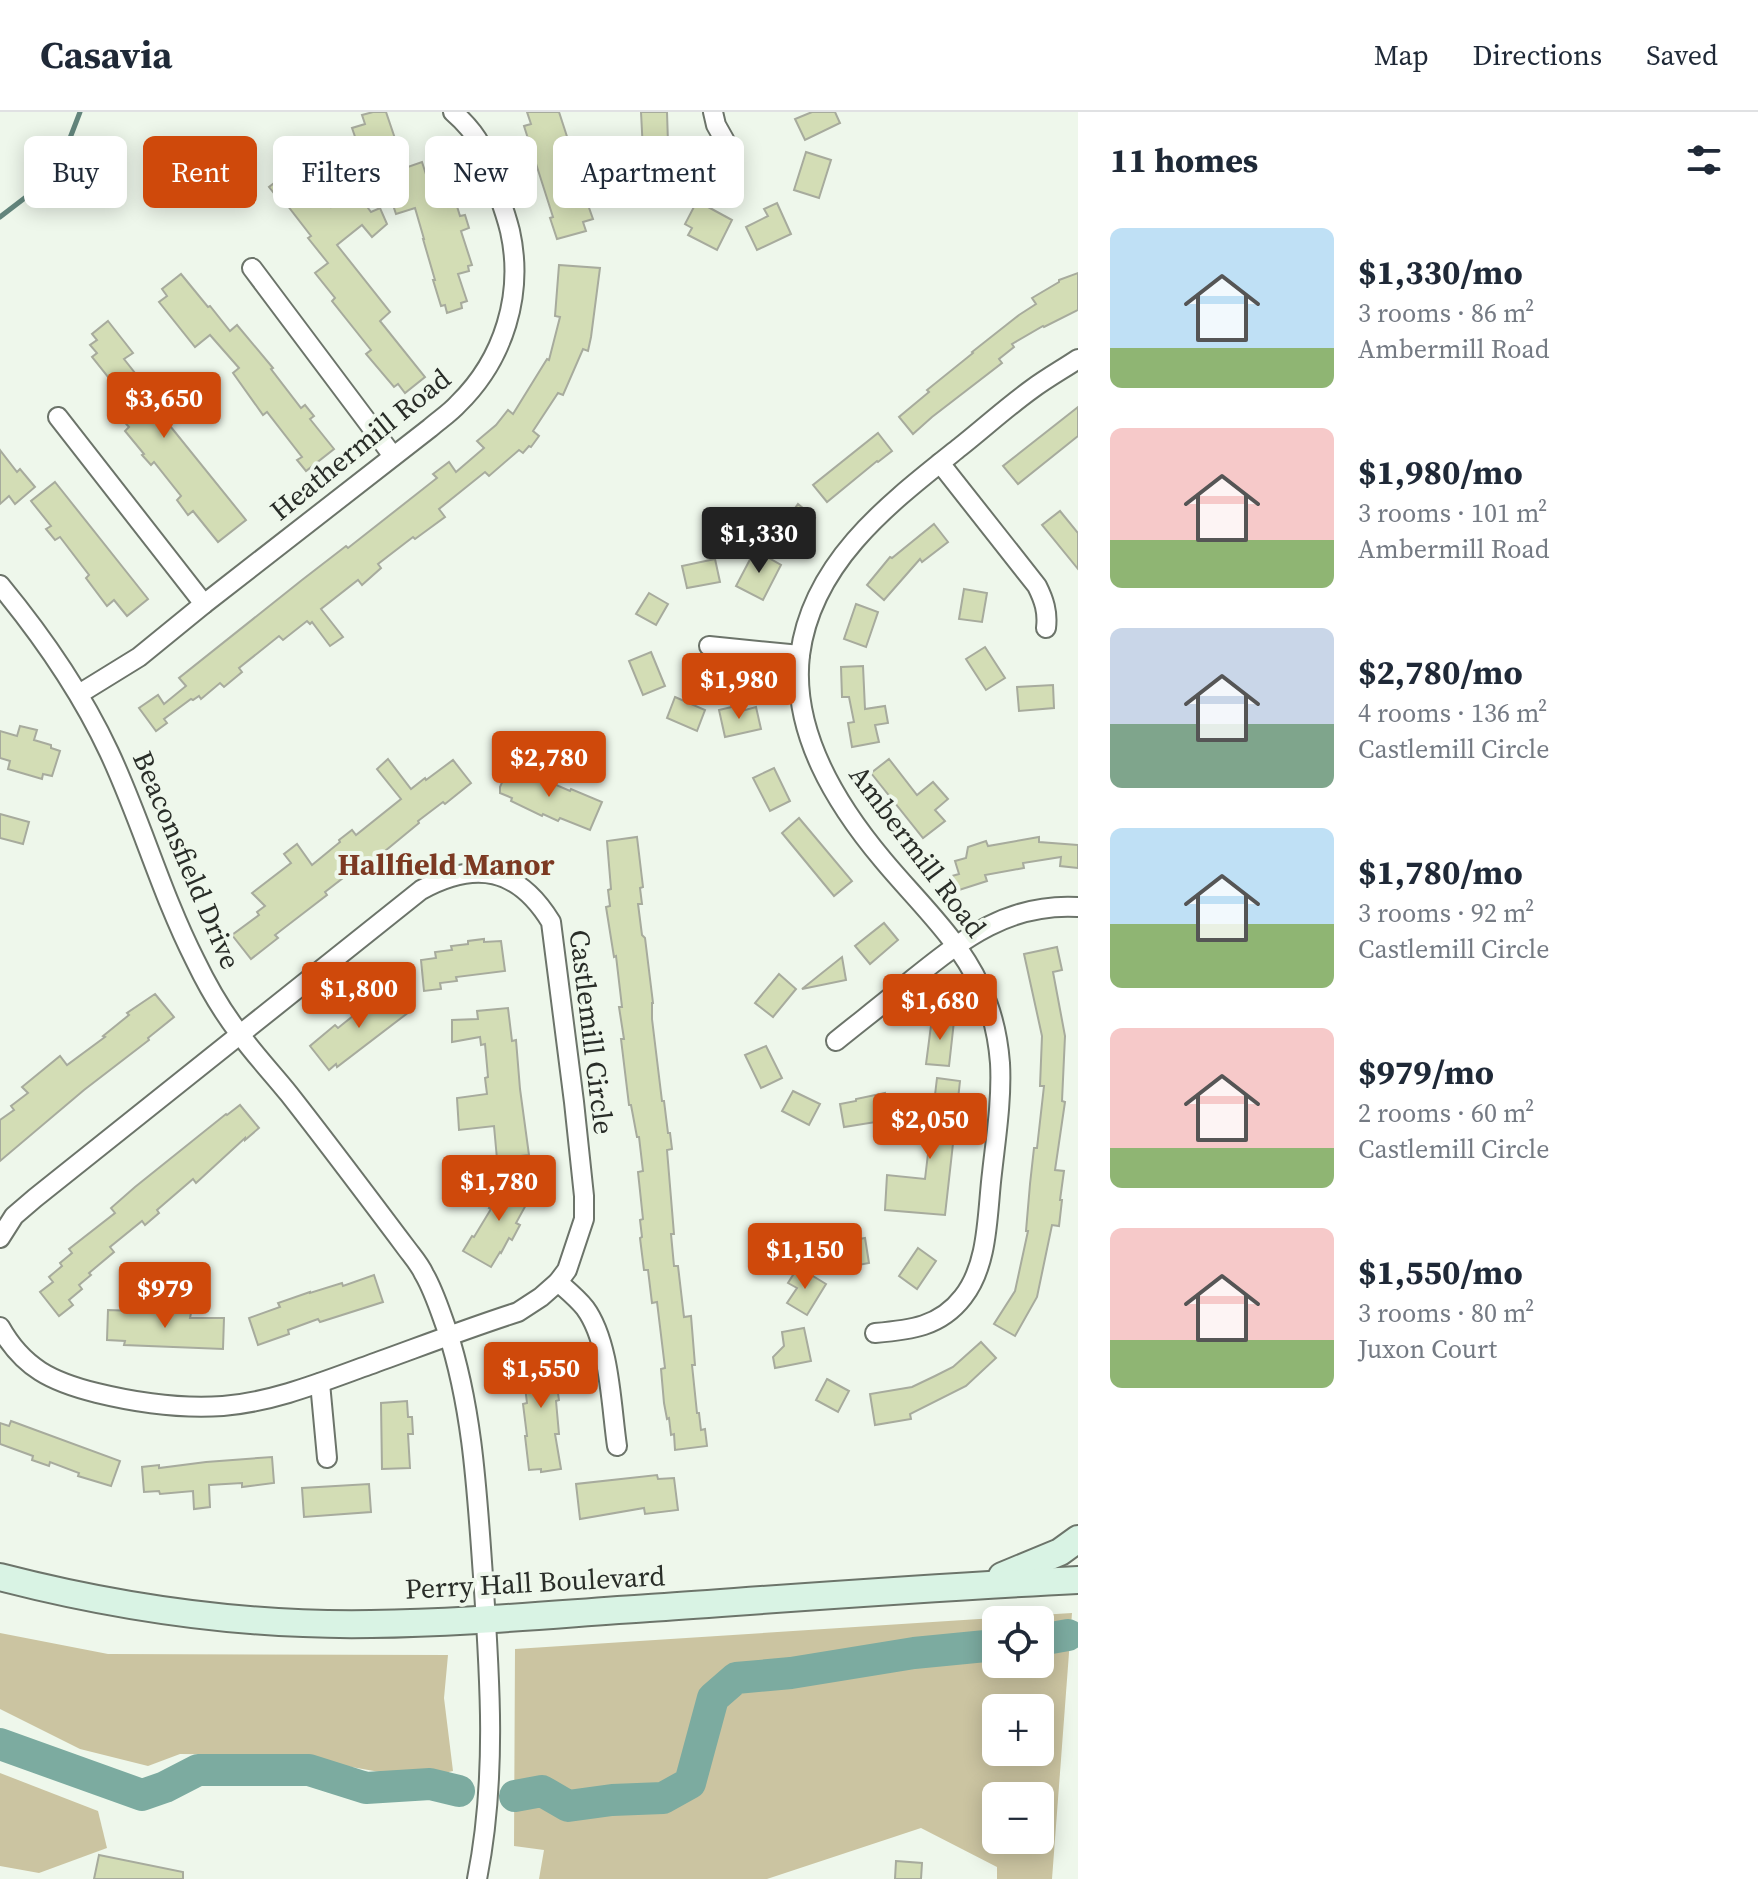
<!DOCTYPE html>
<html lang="en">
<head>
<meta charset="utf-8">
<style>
	:root { --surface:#fff; --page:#f2f2f3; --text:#1f2937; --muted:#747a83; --line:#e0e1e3; --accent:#cf490b }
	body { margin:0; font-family:"Source Serif 4",serif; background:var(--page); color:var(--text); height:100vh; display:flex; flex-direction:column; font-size:30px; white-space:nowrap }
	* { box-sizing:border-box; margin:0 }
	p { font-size:26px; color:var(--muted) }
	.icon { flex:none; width:44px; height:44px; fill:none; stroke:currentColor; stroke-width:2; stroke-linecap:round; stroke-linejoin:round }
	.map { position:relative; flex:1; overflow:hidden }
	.side { display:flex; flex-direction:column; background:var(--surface); width:680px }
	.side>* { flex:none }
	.hud { position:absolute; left:24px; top:24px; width:760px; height:72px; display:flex; gap:16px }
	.controls { position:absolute; left:982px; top:1494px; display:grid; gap:16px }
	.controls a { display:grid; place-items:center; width:72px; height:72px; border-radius:12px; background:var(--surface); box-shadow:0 4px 20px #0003; font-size:40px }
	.price { position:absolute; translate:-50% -68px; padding:0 18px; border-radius:8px; background:var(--accent); color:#fff; font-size:26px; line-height:52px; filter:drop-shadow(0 2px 4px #0008) }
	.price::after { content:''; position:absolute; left:50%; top:48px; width:24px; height:18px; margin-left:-12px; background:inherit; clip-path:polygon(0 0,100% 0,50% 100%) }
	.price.active { background:#222; color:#fff }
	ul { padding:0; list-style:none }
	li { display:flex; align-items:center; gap:24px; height:200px; padding:0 32px }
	li span { display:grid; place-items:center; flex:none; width:224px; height:160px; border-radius:12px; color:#555 }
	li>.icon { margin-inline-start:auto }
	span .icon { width:96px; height:96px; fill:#fffc; stroke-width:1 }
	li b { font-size:34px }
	h2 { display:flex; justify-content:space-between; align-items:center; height:96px; padding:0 32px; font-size:34px }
	.chip { padding:0 28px; border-radius:12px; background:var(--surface); box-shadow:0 4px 20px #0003; font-size:28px; line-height:72px }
	.chip.active { background:var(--accent); color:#fff }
	header { display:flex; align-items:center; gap:48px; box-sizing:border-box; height:112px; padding:0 40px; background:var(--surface); border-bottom:2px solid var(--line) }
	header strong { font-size:38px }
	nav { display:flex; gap:44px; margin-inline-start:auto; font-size:28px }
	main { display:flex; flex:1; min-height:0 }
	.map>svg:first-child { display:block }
	.green { fill:#cbc4a1; fill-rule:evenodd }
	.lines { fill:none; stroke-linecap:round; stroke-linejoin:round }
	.stream { stroke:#63857c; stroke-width:5 }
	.river { stroke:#7caba0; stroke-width:32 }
	.building { fill:#d3ddb5; stroke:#a7ab9d; stroke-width:2 }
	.street-casing { stroke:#6c746a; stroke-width:22 }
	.secondary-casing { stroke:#6c746a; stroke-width:30 }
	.street { stroke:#fff; stroke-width:18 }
	.secondary { stroke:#d9f3e4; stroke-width:26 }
	.labels { text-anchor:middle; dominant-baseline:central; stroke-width:8; stroke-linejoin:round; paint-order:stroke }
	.street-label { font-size:28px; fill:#292d28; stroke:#eef7eb }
	.neighbourhood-label { font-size:30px; font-weight:bold; fill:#7c3922; stroke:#eef7eb }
</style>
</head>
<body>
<header>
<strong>Casavia</strong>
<nav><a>Map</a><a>Directions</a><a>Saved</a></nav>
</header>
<main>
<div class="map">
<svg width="1078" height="1767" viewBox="0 0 1078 1767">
	<rect width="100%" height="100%" fill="#eef7eb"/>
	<g class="green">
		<path d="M 1072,1501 L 1052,1767 L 997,1767 L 997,1755 L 921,1716 L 767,1767 L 539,1767 L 544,1738 L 514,1734 L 515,1537 ZM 1040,1508 L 1040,1552 L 996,1552 L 996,1508 ZM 1040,1596 L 1040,1640 L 996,1640 L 996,1596 ZM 1040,1684 L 1040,1728 L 996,1728 L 996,1684 Z"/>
		<polygon points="0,1521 108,1542 448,1543 444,1586 453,1659 419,1667 284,1643 180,1642 148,1654 80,1637 0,1597"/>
		<polygon points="0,1661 98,1699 107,1736 39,1761 0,1754"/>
	</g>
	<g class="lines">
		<polyline class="stream" points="0,105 43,72 72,42 65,39 80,0"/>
		<g class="river">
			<polyline points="1040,1528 1068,1523"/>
			<polyline points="0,1632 142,1683 165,1675 198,1658 309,1658 366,1676 430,1672 459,1679"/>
			<polyline points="515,1684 542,1679 568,1694 612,1688 663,1686 690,1671 713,1586 736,1566 791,1561 914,1541 996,1533"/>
		</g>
	</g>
	<g class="building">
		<polygon points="373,0 386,0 405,56 422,50 432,81 451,75 460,104 465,103 469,116 461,119 472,153 468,154 469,159 458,162 467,189 461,191 462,196 447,201 445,193 441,194 433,168 435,168 423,127 424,127 415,96 396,102 378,48 375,49 370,36 360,39 352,16 365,12 362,3"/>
		<polygon points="527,0 559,0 574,46 563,49 572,78 579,76 584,94 588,93 593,107 583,110 586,119 557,127 550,106 553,105 524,14 531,12"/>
		<polygon points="641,0 667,0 668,31 688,82 659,91 643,39"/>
		<polygon points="812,0 835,0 840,11 805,28 795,7"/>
		<polygon points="806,40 831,48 819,86 794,78"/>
		<polygon points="298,53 331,95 354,77 371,100 380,96 387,112 372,125 362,113 337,133 390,200 380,209 425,265 405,281 398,272 394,275 366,242 371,238 332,189 335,186 315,161 328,151 308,126 311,124 287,93 282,89 281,90 269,75"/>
		<polygon points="697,89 732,108 717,138 688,123 692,116 685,112"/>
		<polygon points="777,91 791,122 757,138 746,115 768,104 764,97"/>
		<polygon points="559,153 600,156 591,225 588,239 583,237 563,283 558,281 533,319 539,324 531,335 529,334 523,341 519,338 489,364 485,360 439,397 445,405 415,427 413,425 378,452 381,456 362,473 358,468 321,497 343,525 330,534 312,510 310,512 307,509 283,528 279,524 239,556 242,560 224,575 220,571 201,587 199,584 193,588 191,587 164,607 167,611 156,619 139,596 158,583 164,592 186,574 179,566 302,468 346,434 348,436 437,366 433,362 449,350 456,360 484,336 477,329 496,313 508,298 513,302 547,247 549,248 560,205 555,204"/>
		<polygon points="1078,161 1078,198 1044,215 1043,214 1012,232 1014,235 999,247 1002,251 932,305 913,322 899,305 929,280 927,278 973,241 972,240 1019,203 1036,192 1032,186 1059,170 1059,168"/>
		<polygon points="181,162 208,195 210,194 230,219 237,213 273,256 271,257 301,296 305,293 314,304 310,307 334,337 306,359 297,348 302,345 267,300 263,303 233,261 239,256 210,223 195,235 159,190 167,184 162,177"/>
		<polygon points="108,209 133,241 124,247 161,294 159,295 164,302 162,304 246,408 218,430 193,399 188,403 177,388 181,384 154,350 151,353 142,343 144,342 125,319 129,315 121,306 133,296 92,245 97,241 90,233 97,228 92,222"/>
		<polygon points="1078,295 1078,324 1018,372 1003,354"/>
		<polygon points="878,321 892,339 878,350 877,349 827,390 813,373"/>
		<polygon points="0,338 17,360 20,357 35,375 15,392 9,384 0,392"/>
		<polygon points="55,370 148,487 127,504 114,488 107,494 86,466 89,463 60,425 55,428 46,417 51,414 31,389"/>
		<polygon points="798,392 815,406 798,430 780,417"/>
		<polygon points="1060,399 1078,421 1078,457 1042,413"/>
		<polygon points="934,412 948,430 922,450 920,447 884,488 867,473 890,445 892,446"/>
		<polygon points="755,438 781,453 763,488 736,474"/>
		<polygon points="715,447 720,470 687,476 682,454"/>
		<polygon points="964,477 987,481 982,510 959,507"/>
		<polygon points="649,481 668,492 656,513 636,502"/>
		<polygon points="856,492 878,500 866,535 844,527"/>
		<polygon points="985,535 1005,566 986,578 966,547"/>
		<polygon points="651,540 665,574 643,583 629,549"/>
		<polygon points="863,554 865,597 885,594 888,611 875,613 879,630 852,635 848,611 854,610 849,585 842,585 841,555"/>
		<polygon points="1053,573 1054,596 1019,599 1017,575"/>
		<polygon points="675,585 705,598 697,619 667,606"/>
		<polygon points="736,594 738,600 756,595 761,617 725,625 719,598"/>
		<polygon points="20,614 37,618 34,628 51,633 51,636 60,639 52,664 43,662 42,667 8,657 10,649 0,646 0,619 17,624"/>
		<polygon points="388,647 411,677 425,666 426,668 453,648 471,671 445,692 443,690 418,709 419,711 368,753 365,749 325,780 327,783 275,823 278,826 251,847 232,823 259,803 257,800 265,794 252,781 291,751 284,742 297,732 312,753 340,730 339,728 352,718 356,723 401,687 377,657"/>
		<polygon points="889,647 917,683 933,670 948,687 935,698 945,709 923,726 871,661"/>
		<polygon points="510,652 526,659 524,661 554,674 554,672 570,679 571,677 602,690 590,718 560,706 558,709 543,702 542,704 511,689 512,686 500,681 500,675"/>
		<polygon points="774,656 790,689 770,699 753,666"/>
		<polygon points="0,702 29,710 23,732 0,726"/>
		<polygon points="799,706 852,769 834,784 782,721"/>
		<polygon points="637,725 643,775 640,776 642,792 638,792 642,823 645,826 653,891 652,891 652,907 662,989 664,989 668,1021 670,1021 672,1037 667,1038 674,1122 671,1122 674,1154 678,1154 684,1205 691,1204 695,1253 692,1253 697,1301 699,1301 701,1318 705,1317 707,1334 675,1338 674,1322 671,1323 669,1306 667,1307 664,1291 661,1257 665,1256 657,1190 652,1191 648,1158 644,1158 640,1126 642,1125 640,1108 643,1107 638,1060 643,1059 639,1025 637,1025 631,993 629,993 621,927 624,927 619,895 622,895 616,844 614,845 606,795 610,794 608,778 611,777 607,729"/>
		<polygon points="1039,725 1039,730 1078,733 1078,756 1060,754 1061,745 1023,751 1024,756 985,763 987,769 956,779 952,764 959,762 955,749 966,746 968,735 986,729 988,734"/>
		<polygon points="884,811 898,828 870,852 855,834"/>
		<polygon points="484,827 484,830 501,829 505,859 456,865 457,869 440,871 441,877 424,879 421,848 436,846 435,840 452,838 451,834 468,832 468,829"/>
		<polygon points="1057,835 1062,858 1053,860 1065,924 1062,989 1065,990 1055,1058 1064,1059 1060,1088 1062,1088 1059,1114 1052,1113 1037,1185 1015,1224 994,1212 1015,1179 1028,1119 1026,1119 1030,1072 1034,1036 1037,1036 1044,974 1040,974 1042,924 1024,842"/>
		<polygon points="842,845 846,868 802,877"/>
		<polygon points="779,862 796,877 773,905 755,891"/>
		<polygon points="389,875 409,900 337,955 336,952 329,958 310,934 335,913 338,916"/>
		<polygon points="155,882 174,905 148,926 149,928 84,978 0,1049 0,1008 14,998 11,994 28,981 22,975 60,944 67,953 105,925 103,924 129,903 127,901"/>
		<polygon points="508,896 512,929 516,928 520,977 529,1043 497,1047 494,1014 459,1018 457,986 487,982 485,966 488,965 485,932 481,933 480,925 452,930 452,908 478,907 477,899"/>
		<polygon points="932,906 954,909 949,954 926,952"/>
		<polygon points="766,934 782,966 761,976 745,943"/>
		<polygon points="937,966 960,969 945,1103 885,1098 887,1063 925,1067"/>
		<polygon points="793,979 820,992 809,1013 782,999"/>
		<polygon points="885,981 889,1005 876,1007 876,1010 844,1015 840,992 856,989 856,987"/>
		<polygon points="240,993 259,1016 245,1028 245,1026 196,1071 193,1067 157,1098 159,1101 145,1113 142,1109 110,1135 114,1140 89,1161 91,1163 79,1173 82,1177 69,1188 73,1193 59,1204 40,1180 53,1170 49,1165 62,1154 60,1151 72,1141 69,1137 115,1101 111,1096 135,1075 226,1002 227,1003"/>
		<polygon points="499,1063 532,1082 516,1111 520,1113 512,1128 509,1126 501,1141 500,1140 491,1155 463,1139 472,1124 474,1125 491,1097 489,1096 499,1078 501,1080"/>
		<polygon points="865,1126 869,1151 832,1158 827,1133"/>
		<polygon points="918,1136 936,1149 917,1177 899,1164"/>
		<polygon points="798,1155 826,1172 807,1203 787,1191 797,1176 788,1171"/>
		<polygon points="374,1163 383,1190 320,1210 318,1207 288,1218 289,1222 258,1233 249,1206 280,1195 278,1191 310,1180 310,1181 342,1171 343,1174"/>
		<polygon points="108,1198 191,1201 190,1206 224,1206 223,1237 124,1233 125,1229 107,1228"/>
		<polygon points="804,1216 811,1249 775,1256 773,1245 784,1234 782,1220"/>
		<polygon points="981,1230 996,1246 966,1274 910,1302 911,1307 875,1313 870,1282 912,1275 935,1264 953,1255"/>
		<polygon points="550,1237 552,1255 554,1254 559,1288 556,1289 559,1322 555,1322 561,1357 541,1360 541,1357 529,1358 525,1324 527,1324 523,1292 527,1291 523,1259 520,1260 518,1241"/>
		<polygon points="827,1267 849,1279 838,1300 816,1288"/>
		<polygon points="407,1289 408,1305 412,1305 413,1322 408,1322 410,1356 382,1357 381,1291"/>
		<polygon points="11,1309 120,1349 111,1374 78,1364 79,1361 50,1350 49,1354 32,1348 33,1344 0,1332 0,1311 9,1314"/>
		<polygon points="272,1345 274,1371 242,1375 242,1371 209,1373 210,1395 194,1397 193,1379 160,1382 159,1379 144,1380 142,1355 159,1353 159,1356 206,1350"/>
		<polygon points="657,1363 658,1367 674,1366 678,1398 645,1402 644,1396 580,1407 576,1372"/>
		<polygon points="369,1372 371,1400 304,1405 302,1376"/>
		<polygon points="99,1743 183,1760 183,1767 94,1767"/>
		<polygon points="896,1749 922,1751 921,1767 895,1767"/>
	</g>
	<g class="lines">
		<defs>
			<g id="street">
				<polyline points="713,0 716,13 730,38"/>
				<polyline points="252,156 393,344"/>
				<polyline points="58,305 204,492"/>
				<path d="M 940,351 L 1037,474 C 1044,488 1048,500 1046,516"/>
				<path d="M 0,473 C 42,524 81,580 109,640 C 141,708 161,781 195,848 C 207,873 222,899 239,921 C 254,942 273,962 289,982 C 329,1033 368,1085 407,1137 C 413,1145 420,1153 424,1162 C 434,1179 440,1199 447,1218 C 473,1298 477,1381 483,1464 C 490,1565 497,1668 477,1767"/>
				<polyline points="709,534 800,543"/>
				<path d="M 79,582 L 139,545 L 204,492 L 430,316 C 439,308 450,301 458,292 C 504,247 524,182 510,119 C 507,107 503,95 499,84 C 487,46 484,27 453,0"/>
				<path d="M 836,929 C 862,908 888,888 913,867 C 964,826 1009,791 1078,795"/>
				<path d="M 0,1126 L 14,1104 L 35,1086 L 421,778 C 476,748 518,756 551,810 L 574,990 L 584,1084 L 584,1107 L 567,1158 L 558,1170 L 541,1185 L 518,1200 C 468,1216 419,1235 369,1253 C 322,1270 273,1290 223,1294 C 180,1297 138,1291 97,1281 C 52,1270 23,1256 0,1215"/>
				<path d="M 558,1170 C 567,1178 577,1186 585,1196 C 610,1230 611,1293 617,1334"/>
				<path d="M 875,1221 C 910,1218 940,1215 963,1185 C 989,1152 987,1101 992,1061 C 996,1025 1002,987 1000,951 C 998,925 992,898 980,874 C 958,826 917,789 883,748 C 836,692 791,620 800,543 C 812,449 891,390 960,335 C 984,316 1007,295 1032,277 C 1047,266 1063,257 1078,247"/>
				<polyline points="320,1271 327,1346"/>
			</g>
			<g id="secondary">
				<polyline points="1002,1464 1060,1440 1078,1427"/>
				<path d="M 0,1465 C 120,1496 247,1514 371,1512 C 464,1511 557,1502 649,1496 C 792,1486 935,1475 1078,1468"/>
			</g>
		</defs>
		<use href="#street" class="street-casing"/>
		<use href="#secondary" class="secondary-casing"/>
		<use href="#street" class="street"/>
		<use href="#secondary" class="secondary"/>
	</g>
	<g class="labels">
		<g class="street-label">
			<text transform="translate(360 332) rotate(-39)">Heathermill Road</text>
			<text transform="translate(918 739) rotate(53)">Ambermill Road</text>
			<text transform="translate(187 748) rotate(67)">Beaconsfield Drive</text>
			<text transform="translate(592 920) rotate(83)">Castlemill Circle</text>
			<text transform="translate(535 1470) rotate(-3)">Perry Hall Boulevard</text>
		</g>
		<g class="neighbourhood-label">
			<text x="446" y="752">Hallfield Manor</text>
		</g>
	</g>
</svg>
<div class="controls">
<a><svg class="icon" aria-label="locate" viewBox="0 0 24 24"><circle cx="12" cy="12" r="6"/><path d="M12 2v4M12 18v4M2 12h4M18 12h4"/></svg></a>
<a>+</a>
<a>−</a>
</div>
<b class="price" style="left:164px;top:328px">$3,650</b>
<b class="price active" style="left:759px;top:463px">$1,330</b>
<b class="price" style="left:739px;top:609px">$1,980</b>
<b class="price" style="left:549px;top:687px">$2,780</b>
<b class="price" style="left:359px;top:918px">$1,800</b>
<b class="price" style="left:940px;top:930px">$1,680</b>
<b class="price" style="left:930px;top:1049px">$2,050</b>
<b class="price" style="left:499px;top:1111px">$1,780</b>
<b class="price" style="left:805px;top:1179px">$1,150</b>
<b class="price" style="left:165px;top:1218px">$979</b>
<b class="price" style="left:541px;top:1298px">$1,550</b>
<div class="hud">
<a class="chip">Buy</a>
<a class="chip active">Rent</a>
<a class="chip">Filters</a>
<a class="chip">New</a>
<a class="chip">Apartment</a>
</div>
</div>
<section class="side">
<h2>11 homes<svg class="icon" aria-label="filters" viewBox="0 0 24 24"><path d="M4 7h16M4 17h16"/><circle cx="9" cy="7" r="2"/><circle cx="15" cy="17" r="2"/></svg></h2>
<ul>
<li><span style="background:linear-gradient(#bfe0f5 75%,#8fb573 0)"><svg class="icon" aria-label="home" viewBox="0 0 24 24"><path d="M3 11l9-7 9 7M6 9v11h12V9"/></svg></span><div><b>$1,330/mo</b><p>3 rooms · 86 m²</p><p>Ambermill Road</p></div></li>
<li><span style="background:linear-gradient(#f6c9c9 70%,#8fb573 0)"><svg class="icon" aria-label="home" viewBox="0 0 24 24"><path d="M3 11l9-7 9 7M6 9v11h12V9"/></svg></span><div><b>$1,980/mo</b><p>3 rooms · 101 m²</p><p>Ambermill Road</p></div></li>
<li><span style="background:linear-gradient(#c9d6e8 60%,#7fa58c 0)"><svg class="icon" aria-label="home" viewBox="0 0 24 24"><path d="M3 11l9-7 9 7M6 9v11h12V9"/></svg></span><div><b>$2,780/mo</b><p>4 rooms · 136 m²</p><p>Castlemill Circle</p></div></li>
<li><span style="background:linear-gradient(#bfe0f5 60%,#8fb573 0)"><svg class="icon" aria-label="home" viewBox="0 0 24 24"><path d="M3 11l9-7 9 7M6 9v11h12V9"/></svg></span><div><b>$1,780/mo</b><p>3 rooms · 92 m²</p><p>Castlemill Circle</p></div></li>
<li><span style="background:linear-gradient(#f6c9c9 75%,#8fb573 0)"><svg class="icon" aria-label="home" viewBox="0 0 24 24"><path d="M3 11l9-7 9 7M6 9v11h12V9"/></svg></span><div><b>$979/mo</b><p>2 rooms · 60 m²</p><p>Castlemill Circle</p></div></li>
<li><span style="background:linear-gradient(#f6c9c9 70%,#8fb573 0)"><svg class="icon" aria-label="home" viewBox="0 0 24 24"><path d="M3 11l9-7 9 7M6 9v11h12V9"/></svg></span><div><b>$1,550/mo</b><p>3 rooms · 80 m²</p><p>Juxon Court</p></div></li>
</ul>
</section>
</main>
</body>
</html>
